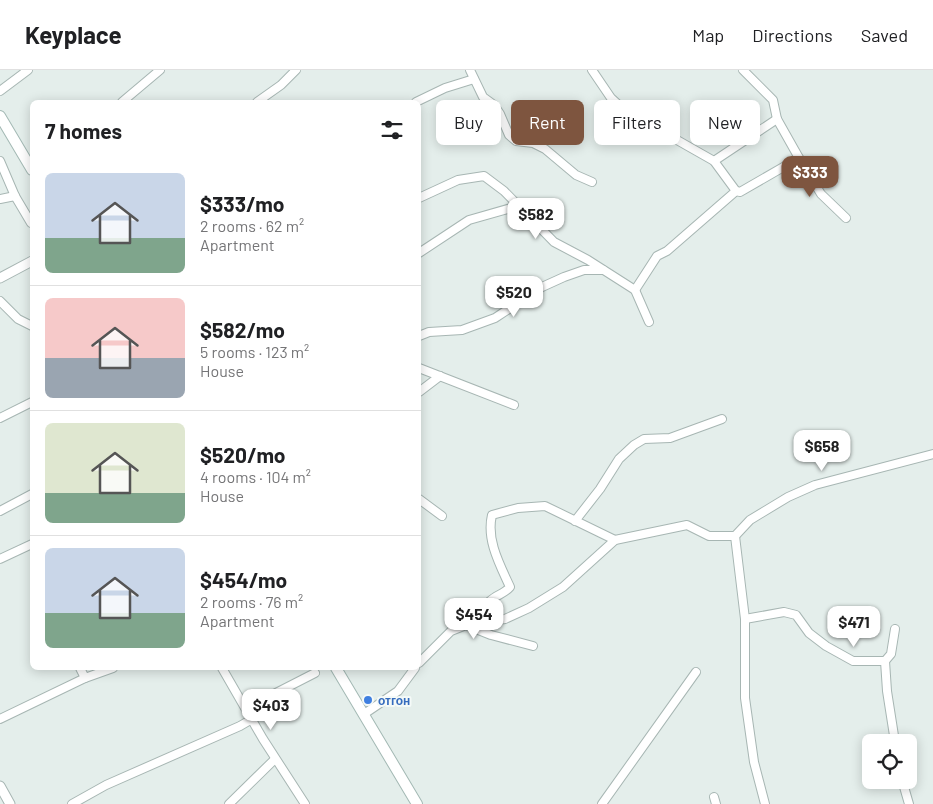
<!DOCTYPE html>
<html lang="en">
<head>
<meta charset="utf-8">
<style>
	:root { --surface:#fff; --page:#f2f2f2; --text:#202124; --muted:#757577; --line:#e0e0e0; --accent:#7e553f }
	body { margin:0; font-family:Barlow,sans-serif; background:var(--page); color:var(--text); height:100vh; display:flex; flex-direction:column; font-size:19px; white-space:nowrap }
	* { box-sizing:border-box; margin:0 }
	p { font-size:16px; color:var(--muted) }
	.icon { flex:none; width:28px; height:28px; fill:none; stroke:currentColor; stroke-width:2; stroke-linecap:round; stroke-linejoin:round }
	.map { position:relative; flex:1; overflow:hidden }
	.panel { position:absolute; left:30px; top:30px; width:391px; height:570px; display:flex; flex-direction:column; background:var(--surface); border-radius:8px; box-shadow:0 2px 12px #0003 }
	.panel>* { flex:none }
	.top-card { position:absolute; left:436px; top:30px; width:421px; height:45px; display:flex; gap:10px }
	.buttons { position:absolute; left:862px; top:664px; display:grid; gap:10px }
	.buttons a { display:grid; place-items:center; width:55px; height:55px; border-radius:8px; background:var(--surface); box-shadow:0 2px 12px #0003; font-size:25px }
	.price { position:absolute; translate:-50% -42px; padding:0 11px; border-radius:10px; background:#fff; color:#222; font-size:16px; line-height:32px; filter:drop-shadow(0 1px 2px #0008) }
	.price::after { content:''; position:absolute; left:50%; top:30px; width:15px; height:11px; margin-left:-8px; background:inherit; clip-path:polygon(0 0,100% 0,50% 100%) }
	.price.selected { background:var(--accent); color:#fff }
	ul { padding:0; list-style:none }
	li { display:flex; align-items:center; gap:15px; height:125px; padding:0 15px }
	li+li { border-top:1px solid var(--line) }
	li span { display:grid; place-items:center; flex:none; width:140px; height:100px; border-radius:8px; color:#555 }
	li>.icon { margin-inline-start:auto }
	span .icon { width:60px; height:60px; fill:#fffc; stroke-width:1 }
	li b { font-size:21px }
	h2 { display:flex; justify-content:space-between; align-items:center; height:60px; padding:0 15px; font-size:21px }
	.tag { padding:0 18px; border-radius:8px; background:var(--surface); box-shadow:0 2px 12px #0003; font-size:18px; line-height:45px }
	.tag.selected { background:var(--accent); color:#fff }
	header { display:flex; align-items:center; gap:30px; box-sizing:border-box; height:70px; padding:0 25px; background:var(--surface); border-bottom:1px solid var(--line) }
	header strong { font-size:24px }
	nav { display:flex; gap:28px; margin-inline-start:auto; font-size:18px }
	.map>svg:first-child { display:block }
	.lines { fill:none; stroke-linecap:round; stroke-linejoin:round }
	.minor-casing { stroke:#a7b6b3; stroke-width:10 }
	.tertiary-casing { stroke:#a7b6b3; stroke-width:11 }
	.secondary-casing { stroke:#a3b9b4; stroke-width:12 }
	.minor { stroke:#fff; stroke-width:8 }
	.tertiary { stroke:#fff; stroke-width:9 }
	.secondary { stroke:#fff; stroke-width:10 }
	.shop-dot { fill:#3f7fe0; stroke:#f5faf8; stroke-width:2 }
	.labels { text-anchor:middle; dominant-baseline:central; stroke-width:4; stroke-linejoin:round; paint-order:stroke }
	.shop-label { font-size:12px; font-weight:bold; fill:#366cbe; stroke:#f5faf8; text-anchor:start }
</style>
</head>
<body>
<header>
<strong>Keyplace</strong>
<nav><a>Map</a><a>Directions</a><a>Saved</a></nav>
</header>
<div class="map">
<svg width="933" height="734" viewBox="0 0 933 734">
	<rect width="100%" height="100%" fill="#e4eeeb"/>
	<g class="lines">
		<defs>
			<g id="minor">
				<polyline points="470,0 483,27 494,35 500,44 509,65 516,71 533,73 545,79 576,105 592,112"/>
				<polyline points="592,0 611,28 635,50 670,66 714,91 736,121 667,181 657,186 635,220"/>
				<polyline points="0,21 28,0"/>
				<polyline points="122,32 160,0"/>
				<polyline points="257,32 281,15 296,0"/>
				<polyline points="416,32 445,18 474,9"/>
				<polyline points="799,88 821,124 846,148"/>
				<polyline points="0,91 15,126 31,153"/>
				<polyline points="714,91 777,49"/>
				<polyline points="736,121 740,122 799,88 777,49 773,30 743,0"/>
				<polyline points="419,128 458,110 484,106 504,121 554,172 588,190 635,220 649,252"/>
				<polyline points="0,129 15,126"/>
				<polyline points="419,183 469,150 518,136"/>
				<polyline points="0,231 18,249 32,256"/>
				<polyline points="419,266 429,262 462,260 495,248 542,217 564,207 584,200 603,200"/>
				<polyline points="419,298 514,335"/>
				<polyline points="419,322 440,306"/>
				<polyline points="0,348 32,332"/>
				<polyline points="419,429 442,446"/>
				<polyline points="0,441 32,424"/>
				<polyline points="575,451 600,419 619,389 634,375 644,369 670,368 722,349"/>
				<polyline points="735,466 745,549 745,628 754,692 765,734"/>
				<polyline points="0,489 32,474"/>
				<polyline points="745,549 784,542 796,545 809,563 826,576 853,591 885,591 887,621 895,672"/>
				<path d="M 473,554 C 478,546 482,537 490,531 C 496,525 504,524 510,517 C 500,495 486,470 492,445 L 518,438 L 545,436 L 615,470"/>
				<polyline points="466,555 505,549 529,538 563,517 615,470 687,455 709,466 735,466 750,450 788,427 815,415 933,384"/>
				<polyline points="885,591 891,584 895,559"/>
				<polyline points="419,593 451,561 466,555 491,565 533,576"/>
				<polyline points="80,598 85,608"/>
				<polyline points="222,598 263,669 305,734"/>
				<polyline points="364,644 398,621 415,598"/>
				<polyline points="0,649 85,608 113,598"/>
				<polyline points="902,710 909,734"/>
				<polyline points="714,727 716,734"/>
				<polyline points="72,734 106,715 240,656 252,649 272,625 315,603"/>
				<polyline points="229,734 275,689"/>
				<polyline points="602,734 696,602"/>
			</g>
			<g id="tertiary">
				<polyline points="0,208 32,191"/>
				<polyline points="0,716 10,734"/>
			</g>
			<g id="secondary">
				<polyline points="0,46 32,100"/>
				<polyline points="336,598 417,734"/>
			</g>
		</defs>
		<use href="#minor" class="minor-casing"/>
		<use href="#tertiary" class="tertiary-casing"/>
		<use href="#secondary" class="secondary-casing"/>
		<use href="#minor" class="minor"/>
		<use href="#tertiary" class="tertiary"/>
		<use href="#secondary" class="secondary"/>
	</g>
	<circle class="shop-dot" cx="368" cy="630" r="5"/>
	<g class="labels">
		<g class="shop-label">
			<text x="378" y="630">отгон</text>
		</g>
	</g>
</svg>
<div class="buttons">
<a><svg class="icon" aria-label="locate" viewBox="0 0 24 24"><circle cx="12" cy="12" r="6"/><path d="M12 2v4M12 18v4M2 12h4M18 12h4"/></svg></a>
</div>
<b class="price selected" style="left:810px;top:128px">$333</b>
<b class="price" style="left:536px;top:170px">$582</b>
<b class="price" style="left:514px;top:248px">$520</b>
<b class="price" style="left:822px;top:402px">$658</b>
<b class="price" style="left:474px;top:570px">$454</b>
<b class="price" style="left:854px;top:578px">$471</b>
<b class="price" style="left:271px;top:661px">$403</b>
<div class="top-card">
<a class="tag">Buy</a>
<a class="tag selected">Rent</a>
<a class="tag">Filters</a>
<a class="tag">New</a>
</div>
<section class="panel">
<h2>7 homes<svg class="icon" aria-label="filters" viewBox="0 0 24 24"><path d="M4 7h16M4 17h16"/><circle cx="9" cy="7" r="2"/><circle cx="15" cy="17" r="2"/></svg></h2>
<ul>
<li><span style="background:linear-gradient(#c9d6e8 65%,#7fa58c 0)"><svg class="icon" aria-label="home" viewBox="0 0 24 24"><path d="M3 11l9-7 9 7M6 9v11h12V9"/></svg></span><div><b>$333/mo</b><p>2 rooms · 62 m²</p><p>Apartment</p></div></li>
<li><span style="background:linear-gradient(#f6c9c9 60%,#9aa5b1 0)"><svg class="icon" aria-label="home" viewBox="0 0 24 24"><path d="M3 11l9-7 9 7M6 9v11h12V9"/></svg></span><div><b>$582/mo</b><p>5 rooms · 123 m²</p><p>House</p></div></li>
<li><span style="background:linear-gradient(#dfe7d0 70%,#7fa58c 0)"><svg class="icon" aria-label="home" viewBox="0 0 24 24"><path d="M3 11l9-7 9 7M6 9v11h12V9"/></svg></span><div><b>$520/mo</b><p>4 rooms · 104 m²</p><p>House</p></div></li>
<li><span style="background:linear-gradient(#c9d6e8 65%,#7fa58c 0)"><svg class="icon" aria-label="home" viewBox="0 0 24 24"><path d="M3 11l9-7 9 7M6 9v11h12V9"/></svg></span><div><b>$454/mo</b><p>2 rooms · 76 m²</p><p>Apartment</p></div></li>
</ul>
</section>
</div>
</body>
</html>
